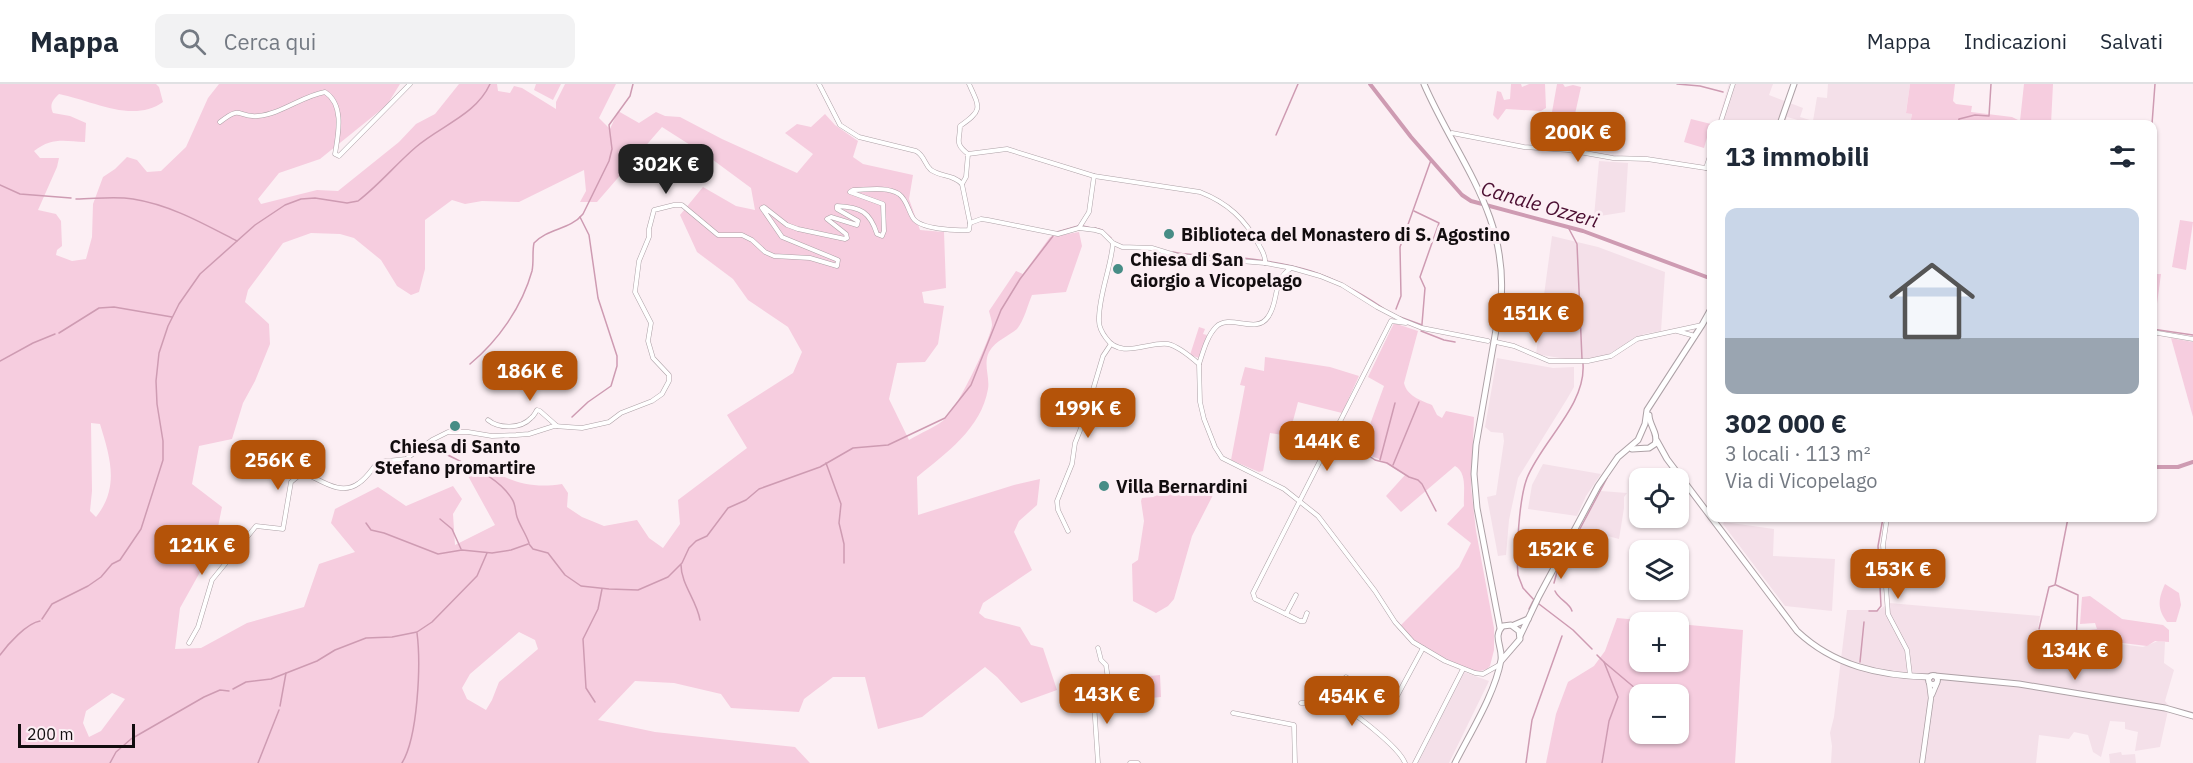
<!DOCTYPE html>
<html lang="it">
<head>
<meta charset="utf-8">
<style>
	:root { --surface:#fff; --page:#f2f2f3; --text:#1f2937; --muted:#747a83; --line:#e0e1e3; --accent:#b45309 }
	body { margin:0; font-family:"IBM Plex Sans",sans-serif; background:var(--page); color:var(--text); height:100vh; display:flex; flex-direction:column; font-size:22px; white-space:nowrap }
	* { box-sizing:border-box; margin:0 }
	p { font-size:20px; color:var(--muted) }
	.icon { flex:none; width:33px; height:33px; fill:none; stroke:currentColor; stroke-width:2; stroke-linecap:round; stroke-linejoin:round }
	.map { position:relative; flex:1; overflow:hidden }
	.panel { position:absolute; left:1707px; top:36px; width:450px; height:402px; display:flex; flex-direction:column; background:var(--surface); border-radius:12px; box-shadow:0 2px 4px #0004 }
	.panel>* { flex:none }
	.controls { position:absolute; left:1629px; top:384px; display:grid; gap:12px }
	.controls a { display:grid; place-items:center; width:60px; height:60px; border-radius:12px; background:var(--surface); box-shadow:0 2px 4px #0004; font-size:30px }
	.scale { position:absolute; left:18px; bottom:15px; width:117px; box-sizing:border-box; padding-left:6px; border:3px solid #120d0f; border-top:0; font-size:16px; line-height:21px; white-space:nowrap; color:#120d0f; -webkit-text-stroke:4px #fceff4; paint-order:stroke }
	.price { position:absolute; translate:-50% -51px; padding:0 14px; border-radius:12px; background:var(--accent); color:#fff; font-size:20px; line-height:39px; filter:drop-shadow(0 2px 3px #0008) }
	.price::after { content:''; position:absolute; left:50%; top:36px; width:18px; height:14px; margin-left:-9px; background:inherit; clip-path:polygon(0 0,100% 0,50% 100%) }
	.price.on { background:#222; color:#fff }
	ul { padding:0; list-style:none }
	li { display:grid; align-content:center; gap:12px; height:318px; padding:0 18px }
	li span { display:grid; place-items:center; height:186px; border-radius:12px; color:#555 }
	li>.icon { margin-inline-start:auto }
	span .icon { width:108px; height:108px; fill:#fffc; stroke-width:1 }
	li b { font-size:26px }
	h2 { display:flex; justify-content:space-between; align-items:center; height:72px; padding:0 18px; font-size:26px }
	header { display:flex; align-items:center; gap:36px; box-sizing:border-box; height:84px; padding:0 30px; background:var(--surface); border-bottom:2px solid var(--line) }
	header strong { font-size:28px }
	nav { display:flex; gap:33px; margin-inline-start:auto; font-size:21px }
	.search { width:420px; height:54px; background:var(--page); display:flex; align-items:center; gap:15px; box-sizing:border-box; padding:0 21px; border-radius:12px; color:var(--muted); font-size:22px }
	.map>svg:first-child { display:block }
	.built { fill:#f4e0e9 }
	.green { fill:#f6cddf; fill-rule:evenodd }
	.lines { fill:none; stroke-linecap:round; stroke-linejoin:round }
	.stream { stroke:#ce9bb2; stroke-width:1.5 }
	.canal { stroke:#ce9bb2; stroke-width:4 }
	.minor-casing { stroke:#ada1a6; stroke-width:5 }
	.tertiary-casing { stroke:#ada1a6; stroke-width:6 }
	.secondary-casing { stroke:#ada1a6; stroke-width:7 }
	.primary-casing { stroke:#ada1a6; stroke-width:7 }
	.minor { stroke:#fff; stroke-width:4 }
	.tertiary { stroke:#fff; stroke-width:4.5 }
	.secondary { stroke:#fff; stroke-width:5 }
	.primary { stroke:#fff; stroke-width:5 }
	.poi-dot { fill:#478d86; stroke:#fceff4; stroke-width:2 }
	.labels { text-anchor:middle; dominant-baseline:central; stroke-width:6; stroke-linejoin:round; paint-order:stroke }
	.poi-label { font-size:18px; font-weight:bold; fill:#120d0f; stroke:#fceff4; text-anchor:start }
	.water-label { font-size:20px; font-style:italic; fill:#4b0e31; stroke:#fceff4 }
</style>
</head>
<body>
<header>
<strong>Mappa</strong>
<div class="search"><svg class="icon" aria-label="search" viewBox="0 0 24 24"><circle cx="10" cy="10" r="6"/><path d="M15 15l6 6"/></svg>Cerca qui</div>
<nav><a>Mappa</a><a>Indicazioni</a><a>Salvati</a></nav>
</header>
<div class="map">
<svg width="2193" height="679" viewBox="0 0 2193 679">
	<rect width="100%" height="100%" fill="#fceff4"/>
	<g class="built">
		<polygon points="1729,0 1773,0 1769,11 1803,24 1800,33 1813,37 1817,13 1827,14 1828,0 1910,0 1906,28 1912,29 1910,40 1812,40 1787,33 1784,40 1717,40"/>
		<polygon points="1599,77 1628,79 1625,128 1594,133"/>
		<polygon points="1552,152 1598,163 1665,188 1661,247 1644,250 1607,271 1598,274 1566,275 1536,270"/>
		<polygon points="1497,274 1553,284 1574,283 1574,303 1567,315 1518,394 1509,436 1506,471 1498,472 1487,413 1496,411 1504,357 1503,349 1491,348 1485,343"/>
		<polygon points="1543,380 1601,390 1586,412 1577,432 1528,425 1532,401"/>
		<polygon points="1601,407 1627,409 1624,413 1624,424 1619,455 1581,445"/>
		<polygon points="1724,438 1774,445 1773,472 1835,475 1832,527 1785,522 1723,440"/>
		<polygon points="1889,519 2040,532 2037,549 2143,563 2158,557 2165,558 2164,579 2174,586 2165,617 2169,622 2160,663 2135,667 2138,648 2125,645 2125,638 2110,637 2101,673 2093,668 2088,651 2074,648 2069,655 2039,651 2036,679 1831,679 1832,662 1830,649 1834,633 1847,526 1879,526"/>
		<polygon points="1464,588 1489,597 1449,679 1418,679"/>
		<polygon points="2121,668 2122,671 2135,670 2136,679 2110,679 2109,670"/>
	</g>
	<g class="green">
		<path d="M 0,0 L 156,0 L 159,3 L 163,18 C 133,40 91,16 59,10 C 53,16 49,20 53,29 L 70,32 L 86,39 L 85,58 C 64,57 52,53 34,67 L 40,74 L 59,74 L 57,83 L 38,126 L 56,130 L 61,137 L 62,162 L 57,166 L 56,171 L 72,177 L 86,175 L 92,153 L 93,120 L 103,93 L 115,85 L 127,73 L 137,76 L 147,88 L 161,87 L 186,63 L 208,14 L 219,0 L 400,0 L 387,21 L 320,75 L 279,89 L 258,115 L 261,120 L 317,106 L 338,107 L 399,58 L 416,40 L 435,30 L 459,0 L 497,0 L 498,7 L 510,9 L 514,2 L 522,4 L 556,25 L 556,18 L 565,0 L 616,0 L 599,34 L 610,45 L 618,27 L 639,39 L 656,28 L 665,32 L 680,33 L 722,55 L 797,89 L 813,70 L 785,49 L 797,40 L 811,43 L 825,30 L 835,41 L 858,57 L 853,73 L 863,80 L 913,91 L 909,115 L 920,146 L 944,148 L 946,204 L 922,208 L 924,219 L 944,222 L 938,260 L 925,278 L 897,279 L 889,315 L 909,356 C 920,349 937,343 946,334 C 958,322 990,257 992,241 C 992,236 990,232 989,227 L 1016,187 L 1023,190 L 1050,153 L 1079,148 L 1082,162 L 1066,208 L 1032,211 C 1028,220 1024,237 1017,245 C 1009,252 996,256 989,268 C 983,280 990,293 988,305 C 981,345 946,369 917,393 L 918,431 L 1014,401 L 1040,395 L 1037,421 L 1019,437 L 1014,448 L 1032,486 L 983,519 L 979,529 L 985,534 L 1020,543 L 1031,561 L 1043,564 L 1057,606 L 1021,619 L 997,593 L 985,583 L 922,633 L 878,645 L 865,593 L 833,593 L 804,615 L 799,628 L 731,624 L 721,610 L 674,599 L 635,597 L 598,636 L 655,648 L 795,663 L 810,679 L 0,679 ZM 662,43 L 709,73 L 751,104 L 755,126 L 736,122 L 703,103 L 680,131 L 697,168 L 733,195 L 748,216 L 788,243 L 802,268 L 793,289 L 727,331 L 747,364 L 678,416 L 680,440 L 663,464 L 649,454 L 637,436 L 604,442 L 582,433 L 567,423 L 568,409 L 562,400 C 525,406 504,394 473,377 L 462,381 L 495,441 L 455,461 L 453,430 L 462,415 L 453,402 L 406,422 L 378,403 L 335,425 L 331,439 L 355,468 L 319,480 L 304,523 L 247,539 L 201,564 L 175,565 L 180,524 L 214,463 L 222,423 L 192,400 L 199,362 L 232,355 L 243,319 L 255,297 L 270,260 L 269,240 L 245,218 L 248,206 L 283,159 L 311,149 L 340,150 L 354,154 L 381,176 L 397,202 L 411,211 L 419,208 L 425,185 L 425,136 L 452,116 L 465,120 L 482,117 L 519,118 L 584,86 L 586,107 L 580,118 L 597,118 ZM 91,339 L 100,340 C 110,373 120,403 96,433 L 90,427 L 92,407 ZM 519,548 L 535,556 L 538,565 L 499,598 L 492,616 L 486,626 L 467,615 L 462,604 L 470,590 ZM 112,609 L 125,615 L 101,647 L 89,653 L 83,639 L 86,627 Z"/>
		<polygon points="536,0 561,0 553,16 534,6"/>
		<polygon points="1511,0 1521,0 1522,3 1529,0 1545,0 1546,24 1541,27 1506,25 1498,36 1493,31 1497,7 1501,8 1504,16 1510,15"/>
		<polygon points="1557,0 1563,0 1565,3 1573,1 1581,3 1573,39 1555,36 1557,29 1552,28"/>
		<polygon points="1910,0 1955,0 1953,17 1956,20 1972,22 1971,28 2012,33 2020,37 2024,0 2053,0 2051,40 1910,40 1912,30 1906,29"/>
		<polygon points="1691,35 1711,40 1704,64 1684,58"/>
		<polygon points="2180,136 2193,138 2186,186 2172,183"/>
		<polygon points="2152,190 2161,190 2155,235 2153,238"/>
		<path d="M 1394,239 L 1418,247 L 1404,299 C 1407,312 1420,316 1432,321 L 1437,331 L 1442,334 L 1446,327 L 1474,333 L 1471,403 L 1476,447 L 1494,544 L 1494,566 L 1490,582 L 1487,585 L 1477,588 C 1445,576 1420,571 1398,544 L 1459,483 L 1471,459 L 1447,440 L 1464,422 C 1463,409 1468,389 1455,382 L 1401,428 L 1386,412 L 1405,391 L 1379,375 L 1360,368 L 1384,302 L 1368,293 Z"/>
		<polygon points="1199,243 1205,245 1203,250 1207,251 1199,274 1190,271"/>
		<polygon points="2171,254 2193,258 2193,333"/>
		<polygon points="1265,273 1330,283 1359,292 1342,329 1298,318 1289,352 1270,349 1263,387 1259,388 1231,376 1245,302 1240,301 1245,283 1264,287"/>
		<polygon points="1214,401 1214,409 1192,452 1174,515 1168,522 1156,529 1133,517 1132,480 1138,476 1144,437 1141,417 1142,414 1153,413 1167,407"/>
		<path d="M 2165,500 L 2179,509 L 2181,521 L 2176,538 L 2167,538 C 2157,525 2158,515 2165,500 Z"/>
		<polygon points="2090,512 2122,535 2163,541 2169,546 2169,558 2155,557 2147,562 2098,556 2089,546 2097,545 2095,539 2080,540 2082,513"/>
		<path d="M 1617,534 L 1661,538 L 1640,538 L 1640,578 L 1678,578 L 1679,540 L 1743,546 L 1735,679 L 1546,679 L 1556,630 L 1568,598 L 1594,582 L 1605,567 ZM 1640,610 L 1678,610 L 1678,650 L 1640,650 Z"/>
		<polygon points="1160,591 1161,613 1151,614 1152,624 1141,625 1139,604 1150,603 1149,592"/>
	</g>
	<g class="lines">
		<g class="stream">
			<polyline points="1677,0 1700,2 1723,8"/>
			<polyline points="1958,40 1959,35 1975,31 1989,32 1991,0"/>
			<polyline points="2152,40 2155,0"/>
			<polyline points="1276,51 1298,0"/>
			<polyline points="0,101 20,110 71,114"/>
			<path d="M 76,115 C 95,115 114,112 133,115 C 171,121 204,140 237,157"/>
			<polyline points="1414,127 1439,139 1420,193 1425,204 1422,240"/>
			<polyline points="1083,142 1091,144"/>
			<polyline points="1568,143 1577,160 1582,275"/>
			<polyline points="1095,144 1102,146 1111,154"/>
			<polyline points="1057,148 1078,142"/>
			<path d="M 1173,168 C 1189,172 1215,171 1232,173 C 1297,179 1329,188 1383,224"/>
			<polyline points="1396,225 1401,212 1400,163 1431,76"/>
			<polyline points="1400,233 1422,241"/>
			<polyline points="2152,245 2193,251"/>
			<polyline points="1421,247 1444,256 1455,258"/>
			<polyline points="59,249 99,224 114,223 172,233"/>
			<polyline points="0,277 33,259 55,250"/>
			<path d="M 470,280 C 498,257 522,223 532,187 C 534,178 532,168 534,159 C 548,144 570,146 583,130 L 609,77 L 612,65 L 609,41 L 630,12 L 633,0"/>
			<polyline points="572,333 588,318 611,302 617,282 617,272 598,214 589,151 580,133"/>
			<polyline points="1332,359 1366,370 1375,376 1387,379 1409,393 1418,396 1422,400 1436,427"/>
			<path d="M 442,368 C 466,381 497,391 512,415 C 516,421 515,427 517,433 C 520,442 526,450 529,459"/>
			<polyline points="1380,376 1395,319"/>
			<polyline points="826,379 841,420 839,439 844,460 844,479"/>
			<polyline points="1393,381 1419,318"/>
			<polyline points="440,435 452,445 461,465"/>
			<polyline points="366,439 371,446 384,449 438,470 462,466 492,469 511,466 528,460"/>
			<polyline points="529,460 533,465 548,469 565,491 581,502 609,505 638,506 668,493 682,479 689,464 696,457 707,452 728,424 746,416 759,405 820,383 853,364 888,361 945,334 971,301 1001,226 1020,195 1053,152"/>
			<path d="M 681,481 C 681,500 697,517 700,536"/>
			<polyline points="1554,499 1557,488 1607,394"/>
			<polyline points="2056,501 2078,511 2076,564"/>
			<path d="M 1555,507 C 1559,516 1570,519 1572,527"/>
			<path d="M 1535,517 L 1523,504 L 1518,491 C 1516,468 1519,415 1527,394 C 1542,357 1586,321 1583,280"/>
			<polyline points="1539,520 1573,546 1592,565"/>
			<polyline points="1529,525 1533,517"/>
			<polyline points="1869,527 1877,527 1881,522 1878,462 1883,434"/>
			<path d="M 42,535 L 52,520 L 88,502 L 101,493 L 112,480 L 120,476 L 141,445 L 163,376 L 163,357 L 157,320 L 156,297 L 159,269 L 168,242 L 179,220 L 200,190 L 255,141 L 285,121 L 301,115 L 315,114 L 347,119 L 358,117 C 379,101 396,80 416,63 C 440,42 476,31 490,0"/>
			<polyline points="2039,545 2049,503 2055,501 2068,434"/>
			<path d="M 0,571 C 8,560 27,539 40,537"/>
			<polyline points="1597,571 1604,578 1618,613 1609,637 1602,679"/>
			<polyline points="1604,578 1642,610"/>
			<polyline points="1860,578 1864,538"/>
			<polyline points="233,605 246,598 271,595 317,577 335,566 366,554 392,553 417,548 432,538 477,492 487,469"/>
			<polyline points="595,618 586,604 583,555 598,525 602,505"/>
			<polyline points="280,622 286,589"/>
			<polyline points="110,679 116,668 131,655 204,613 220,606 229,607"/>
			<polyline points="258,679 279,626"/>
			<path d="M 402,679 C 418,653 421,580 417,549"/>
			<polyline points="1526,679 1532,636 1562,552"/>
		</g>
		<g class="canal">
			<polyline points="1370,0 1411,53 1462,111 1471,117 1583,147 1712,195"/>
			<polyline points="2152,383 2178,383 2193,378"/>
		</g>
		<defs>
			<g id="minor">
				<path d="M 819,0 L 840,41 L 859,53 L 916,67 C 925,72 924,80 931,86 C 941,93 953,90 962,100"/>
				<path d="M 220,38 C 243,20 236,34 258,32 C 281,30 302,12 325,8 C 345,21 338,51 335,70 L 339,72 L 410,0"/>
				<polyline points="1720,40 1733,0"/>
				<polyline points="1452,49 1524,63 1568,66 1613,74 1647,75 1712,85"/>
				<path d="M 968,70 L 1007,65 L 1094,92 L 1200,108 C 1228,119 1245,135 1259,161 C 1262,167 1266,172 1265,179"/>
				<polyline points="1706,84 1712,66"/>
				<polyline points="970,139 981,135 988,136 1058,150 1079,144 1095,146 1102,148 1113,159 1122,163 1152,164 1178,172 1265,179 1292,184 1320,192 1342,201 1377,223 1402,236 1422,244 1488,257"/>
				<polyline points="1079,144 1089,128 1094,92"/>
				<path d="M 1113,159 C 1111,184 1098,213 1099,237 C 1099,243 1103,250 1106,254 C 1121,276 1149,257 1168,260 C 1178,262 1191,273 1199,280 L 1200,318 L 1204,335 L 1215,363 L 1222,374 L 1284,405 L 1318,432 L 1375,507 L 1395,538 L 1413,558 L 1445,577 L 1475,589 L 1483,590 L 1499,581"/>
				<polyline points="1677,247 1695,252"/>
				<polyline points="2152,248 2193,255"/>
				<polyline points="1496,258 1514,262 1549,277 1588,277 1611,272 1637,255 1702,241"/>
				<path d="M 1199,280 C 1203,268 1207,252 1216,243 C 1230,229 1256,251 1268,233 C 1280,216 1271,198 1291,184"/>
				<path d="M 488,336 C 499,345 521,345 531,334 C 534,332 535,329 537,326 L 540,327 L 557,342"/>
				<path d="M 285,384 C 309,383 335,417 359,399 C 367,394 372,385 378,378 L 406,375 L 432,356 L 448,348 L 468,348 L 492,352 L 516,351 L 529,350 L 554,342 L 582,344 L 609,338 L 621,329 L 652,317 L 662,310 L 669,297 L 669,291 L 653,274 L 648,257 L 651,239 L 635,208 L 639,177 L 649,153 L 649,145 L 654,126 L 674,121 L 682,121 L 718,151 L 742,151 L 752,156 L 765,168 L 774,172 L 810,174 L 837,182 L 838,176 L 782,153 L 762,124 L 764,123 L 787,141 L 798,145 L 845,155 L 847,154 L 846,150 L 827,135 L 831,133 L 857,141 L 858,137 L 837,125 L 837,122 C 861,123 870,128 877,150 L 882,152 L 884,147 L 883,120 L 850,108 L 853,106 C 866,106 887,102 899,110 C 907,116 908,126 913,134 C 920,145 955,147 969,146 L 970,139 L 962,100 L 966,93 L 968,70 C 954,59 960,57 960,42 C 983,26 980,24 969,0"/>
				<polyline points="1887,434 1883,461 1888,530 1907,566 1910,591"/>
				<polyline points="1068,447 1058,426 1057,417 1072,380 1075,359 1083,339 1103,272 1111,260"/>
				<polyline points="1307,529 1304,537 1300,537 1255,515 1253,509 1391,237 1406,239"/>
				<polyline points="1286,530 1296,511"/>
				<polyline points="189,559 198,543 212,496 256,442 283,445 291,398 302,389"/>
				<polyline points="1098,564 1101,576 1106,581 1108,595 1106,600 1095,602 1093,604 1098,679"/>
				<path d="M 1312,599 C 1333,615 1397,658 1405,679"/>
				<polyline points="1329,612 1346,593 1389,627 1423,564"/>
				<polyline points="1301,619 1310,619 1321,605"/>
				<polyline points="1233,629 1294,641 1295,679"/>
				<polyline points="1130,679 1138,679"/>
				<polyline points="1415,679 1463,585"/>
			</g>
			<g id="tertiary">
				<polyline points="1932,611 1937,599"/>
				<polyline points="1922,679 1931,614 1929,598"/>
			</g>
			<g id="secondary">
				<polyline points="1780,40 1794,0"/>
				<path d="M 1657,357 L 1667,375 L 1797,547 C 1834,582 1880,592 1930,593"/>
				<path d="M 1632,365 L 1649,364 L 1655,360 C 1659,350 1649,341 1649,331"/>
				<polyline points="1514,541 1528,535"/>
				<polyline points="1520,552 1539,512 1598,402 1618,373 1638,356 1645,340 1647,326 1702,241 1712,223"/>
				<circle cx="1933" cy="596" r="4.5"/>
				<polyline points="1935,592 2019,600 2165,624 2193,632"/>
			</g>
			<g id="primary">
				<path d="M 1424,0 C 1457,76 1508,129 1501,217 L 1476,361 L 1474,390 L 1477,424 L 1500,544"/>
				<path d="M 1455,679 C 1470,649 1495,610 1501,576 C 1503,563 1492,552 1503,542 L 1511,541 L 1519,547 L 1520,555 L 1501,577"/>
			</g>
		</defs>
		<use href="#minor" class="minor-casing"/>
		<use href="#tertiary" class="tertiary-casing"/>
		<use href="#secondary" class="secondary-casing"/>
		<use href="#primary" class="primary-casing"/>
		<use href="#minor" class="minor"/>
		<use href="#tertiary" class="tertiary"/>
		<use href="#secondary" class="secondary"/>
		<use href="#primary" class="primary"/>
	</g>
	<g class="poi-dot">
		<circle cx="1169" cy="150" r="6"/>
		<circle cx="1118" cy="185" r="6"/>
		<circle cx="455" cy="342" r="6"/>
		<circle cx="1104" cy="402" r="6"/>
	</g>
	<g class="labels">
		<g class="poi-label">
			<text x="1181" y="150">Biblioteca del Monastero di S. Agostino</text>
			<text x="1130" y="175">Chiesa di San<tspan x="1130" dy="21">Giorgio a Vicopelago</tspan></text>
			<text x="455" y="362" text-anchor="middle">Chiesa di Santo<tspan x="455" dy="21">Stefano promartire</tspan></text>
			<text x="1116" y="402">Villa Bernardini</text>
		</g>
		<g class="water-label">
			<text transform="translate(1540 120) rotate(16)">Canale Ozzeri</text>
		</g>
	</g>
</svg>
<div class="controls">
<a><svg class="icon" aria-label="locate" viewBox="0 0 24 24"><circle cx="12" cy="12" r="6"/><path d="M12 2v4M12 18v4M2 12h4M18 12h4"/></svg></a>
<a><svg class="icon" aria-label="layers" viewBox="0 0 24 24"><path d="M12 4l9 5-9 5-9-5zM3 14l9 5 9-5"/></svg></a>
<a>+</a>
<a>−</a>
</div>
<div class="scale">200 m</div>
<b class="price" style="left:1578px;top:79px">200K €</b>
<b class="price on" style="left:666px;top:111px">302K €</b>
<b class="price" style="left:1536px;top:260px">151K €</b>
<b class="price" style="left:530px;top:318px">186K €</b>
<b class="price" style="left:1088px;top:355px">199K €</b>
<b class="price" style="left:1327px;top:388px">144K €</b>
<b class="price" style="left:278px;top:407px">256K €</b>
<b class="price" style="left:202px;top:492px">121K €</b>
<b class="price" style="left:1561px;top:496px">152K €</b>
<b class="price" style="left:1898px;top:516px">153K €</b>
<b class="price" style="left:2075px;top:597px">134K €</b>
<b class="price" style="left:1107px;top:641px">143K €</b>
<b class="price" style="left:1352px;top:643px">454K €</b>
<section class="panel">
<h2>13 immobili<svg class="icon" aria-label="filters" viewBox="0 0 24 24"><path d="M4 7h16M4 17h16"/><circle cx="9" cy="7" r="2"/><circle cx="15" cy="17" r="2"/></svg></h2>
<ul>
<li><span style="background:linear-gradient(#c9d6e8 70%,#9aa5b1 0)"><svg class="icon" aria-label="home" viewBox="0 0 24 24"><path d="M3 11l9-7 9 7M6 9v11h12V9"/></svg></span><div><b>302 000 €</b><p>3 locali · 113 m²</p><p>Via di Vicopelago</p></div></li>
</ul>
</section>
</div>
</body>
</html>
